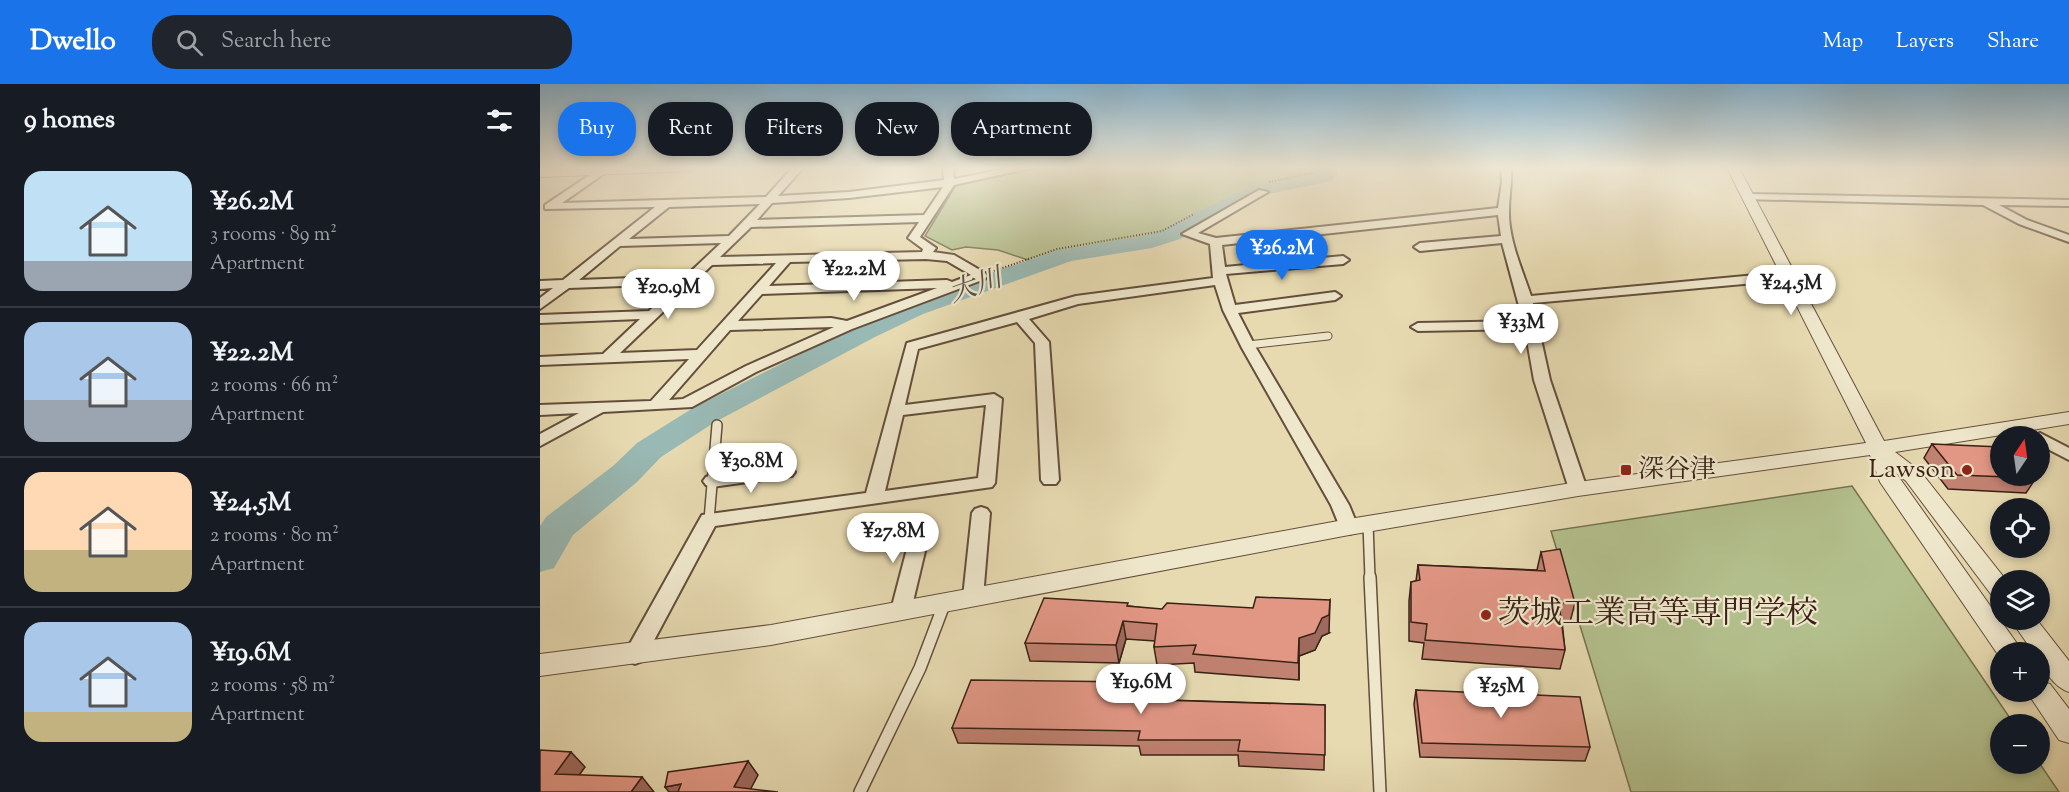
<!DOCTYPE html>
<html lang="en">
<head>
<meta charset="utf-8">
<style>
	:root { --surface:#171b24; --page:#20242c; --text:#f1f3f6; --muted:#9ea1a6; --line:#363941; --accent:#1a73e8 }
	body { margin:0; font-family:"Sorts Mill Goudy","Noto Serif JP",serif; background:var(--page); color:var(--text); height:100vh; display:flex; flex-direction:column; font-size:22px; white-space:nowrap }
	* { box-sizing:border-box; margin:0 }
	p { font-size:20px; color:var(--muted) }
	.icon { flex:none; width:33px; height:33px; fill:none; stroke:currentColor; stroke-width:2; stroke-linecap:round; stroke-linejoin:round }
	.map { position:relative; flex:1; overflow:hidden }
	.side { display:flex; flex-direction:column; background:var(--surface); width:540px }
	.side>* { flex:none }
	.top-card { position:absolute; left:18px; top:18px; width:570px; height:54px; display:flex; gap:12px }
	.needle { width:39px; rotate:13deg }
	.buttons { position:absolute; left:1450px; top:342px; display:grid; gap:12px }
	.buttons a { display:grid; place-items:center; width:60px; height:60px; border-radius:50%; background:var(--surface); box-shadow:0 3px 9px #0003; font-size:30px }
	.price { position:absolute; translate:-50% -51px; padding:0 14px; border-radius:21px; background:#fff; color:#222; font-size:20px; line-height:39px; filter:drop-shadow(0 2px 3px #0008) }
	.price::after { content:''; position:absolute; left:50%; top:36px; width:18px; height:14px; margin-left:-9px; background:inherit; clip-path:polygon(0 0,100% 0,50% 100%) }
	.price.active { background:var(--accent); color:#fff }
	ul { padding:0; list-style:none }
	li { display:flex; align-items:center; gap:18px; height:150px; padding:0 24px }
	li+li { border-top:2px solid var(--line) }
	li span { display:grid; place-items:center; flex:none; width:168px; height:120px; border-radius:18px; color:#555 }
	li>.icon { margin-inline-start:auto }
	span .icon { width:72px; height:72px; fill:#fffc; stroke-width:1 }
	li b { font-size:26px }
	h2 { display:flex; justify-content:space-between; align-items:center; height:72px; padding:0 24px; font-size:26px }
	.chip { padding:0 21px; border-radius:24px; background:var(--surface); box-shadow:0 3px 9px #0003; font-size:21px; line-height:54px }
	.chip.active { background:var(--accent); color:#fff }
	header { display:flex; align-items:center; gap:36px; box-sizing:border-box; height:84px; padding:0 30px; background:var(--accent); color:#fff }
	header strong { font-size:28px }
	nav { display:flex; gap:33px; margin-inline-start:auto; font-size:21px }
	.search { width:420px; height:54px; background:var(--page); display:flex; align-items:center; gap:15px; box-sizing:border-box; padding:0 21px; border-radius:24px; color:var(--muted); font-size:22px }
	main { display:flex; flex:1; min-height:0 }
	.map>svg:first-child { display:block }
	.green { fill:#b3c08d; stroke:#767051; stroke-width:1.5 }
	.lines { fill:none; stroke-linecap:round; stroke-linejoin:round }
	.river { fill:#99b9b4; fill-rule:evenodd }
	.service-far2-casing { stroke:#644f3c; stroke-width:9 }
	.service-far1-casing { stroke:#644f3c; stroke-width:12 }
	.service-casing { stroke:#644f3c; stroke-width:14 }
	.minor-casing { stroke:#644f3c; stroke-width:4 }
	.tertiary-casing { stroke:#644f3c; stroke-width:2 }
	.path { stroke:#392115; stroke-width:2; stroke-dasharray:1 2; stroke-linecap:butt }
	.service-far2 { stroke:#efe7cc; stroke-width:7 }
	.service-far1 { stroke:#efe7cc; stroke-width:9 }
	.service { stroke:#efe7cc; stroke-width:11 }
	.minor { fill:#efe7cc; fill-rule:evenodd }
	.tertiary { fill:#efe7cc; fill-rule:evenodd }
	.wall { fill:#c28272; stroke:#392115; stroke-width:1.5 }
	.shaded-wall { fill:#9e6a5d; stroke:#392115; stroke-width:1.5 }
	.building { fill:#e29785; stroke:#392115; stroke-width:1.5 }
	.poi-dot { fill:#8f2418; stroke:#efe7cc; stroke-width:2 }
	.labels { text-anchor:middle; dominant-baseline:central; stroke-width:4.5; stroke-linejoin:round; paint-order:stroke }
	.poi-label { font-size:26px; fill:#392115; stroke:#efe7cc; text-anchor:start }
	.water-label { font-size:27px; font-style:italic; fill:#564f45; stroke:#efe7cc }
	.near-poi-label { font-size:32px; fill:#392115; stroke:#efe7cc; text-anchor:start }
</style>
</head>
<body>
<header>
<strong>Dwello</strong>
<div class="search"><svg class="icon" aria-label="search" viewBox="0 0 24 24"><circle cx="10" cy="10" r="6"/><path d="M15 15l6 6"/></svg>Search here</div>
<nav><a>Map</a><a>Layers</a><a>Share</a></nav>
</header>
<main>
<section class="side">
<h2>9 homes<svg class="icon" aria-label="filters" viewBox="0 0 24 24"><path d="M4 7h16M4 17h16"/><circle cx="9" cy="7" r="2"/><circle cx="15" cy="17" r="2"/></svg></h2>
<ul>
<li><span style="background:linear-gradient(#bfe0f5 75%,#9aa5b1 0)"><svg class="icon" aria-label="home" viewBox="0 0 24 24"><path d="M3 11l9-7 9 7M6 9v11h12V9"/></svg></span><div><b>¥26.2M</b><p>3 rooms · 89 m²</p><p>Apartment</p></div></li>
<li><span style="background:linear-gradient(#a9c7e8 65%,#9aa5b1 0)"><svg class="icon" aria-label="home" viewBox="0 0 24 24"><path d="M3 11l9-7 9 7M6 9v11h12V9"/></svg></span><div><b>¥22.2M</b><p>2 rooms · 66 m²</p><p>Apartment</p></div></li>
<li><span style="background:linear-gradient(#ffd9b3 65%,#c2b280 0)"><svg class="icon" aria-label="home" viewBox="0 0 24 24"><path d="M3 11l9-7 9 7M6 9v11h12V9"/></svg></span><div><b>¥24.5M</b><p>2 rooms · 80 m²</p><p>Apartment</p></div></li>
<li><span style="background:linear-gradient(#a9c7e8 75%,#c2b280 0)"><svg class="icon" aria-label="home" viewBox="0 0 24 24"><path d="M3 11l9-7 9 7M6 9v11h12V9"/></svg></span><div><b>¥19.6M</b><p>2 rooms · 58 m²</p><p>Apartment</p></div></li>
</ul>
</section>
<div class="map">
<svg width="1529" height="708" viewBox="0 0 1529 708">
	<rect width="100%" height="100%" fill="#e7dab1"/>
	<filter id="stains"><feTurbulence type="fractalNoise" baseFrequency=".00333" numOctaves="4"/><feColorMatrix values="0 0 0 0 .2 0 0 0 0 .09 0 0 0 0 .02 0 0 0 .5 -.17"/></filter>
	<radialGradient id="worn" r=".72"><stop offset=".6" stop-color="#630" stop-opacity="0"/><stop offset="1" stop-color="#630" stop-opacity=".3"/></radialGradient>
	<g class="green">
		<polygon points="498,84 785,84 786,85 786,89 782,92 716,106 631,149 611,156 526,170 497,179 458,166 426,163 412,166 385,152 416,101"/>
		<polygon points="1312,402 1474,640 1461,640 1461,680 1500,680 1519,708 1091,708 1011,447"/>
	</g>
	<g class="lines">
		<polygon class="river" points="778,84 798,84 798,90 791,97 724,111 640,155 612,164 531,177 383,230 335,253 175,338 121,373 97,398 33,451 14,484 0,488 0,442 6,433 73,382 97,359 153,324 365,218 519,166 608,151 624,145 711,102 778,88"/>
		<defs>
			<polyline id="service-far2" points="708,261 788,252"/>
			<g id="service-far1">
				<polyline points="169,436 177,341"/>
				<polyline points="828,440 830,494"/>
			</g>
			<g id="service">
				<polyline points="830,493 840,708"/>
				<polyline points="320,708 380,584 405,518"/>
			</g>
			<g id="minor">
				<path d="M 60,84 L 72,84 L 22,119 L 226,113 L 252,84 L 263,84 L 238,112 L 309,108 L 404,96 L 403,84 L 413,84 L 414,95 L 470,84 L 491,84 L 414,101 L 380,153 L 396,164 L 393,168 L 414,171 L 445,189 L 447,192 L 445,195 L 312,245 L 216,288 L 152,323 L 63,328 L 0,362 L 0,350 L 39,329 L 0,331 L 0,321 L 111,317 L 149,275 L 0,281 L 0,273 L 63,270 L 100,235 L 0,239 L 0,231 L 109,227 L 137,200 L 29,204 L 0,225 L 0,214 L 13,204 L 0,205 L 0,197 L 23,196 L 115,123 L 5,125 L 5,121 ZM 403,103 L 384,131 L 217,136 L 232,119 L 309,114 ZM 220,120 L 189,152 L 89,155 L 129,123 ZM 379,138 L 368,154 L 383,165 L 382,168 L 180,173 L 211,143 ZM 181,159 L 146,192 L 39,196 L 80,162 ZM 386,175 L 407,177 L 431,191 L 412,198 L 407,196 L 229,202 L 250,178 ZM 236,179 L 157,266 L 80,269 L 172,181 ZM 397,204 L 307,237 L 291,234 L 198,237 L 222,210 ZM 294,243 L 206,282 L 143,315 L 129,316 L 190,246 Z"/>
				<path d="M 961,84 L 971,84 C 972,99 969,112 969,126 C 968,155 982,185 991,212 L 1249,188 L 1255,192 L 1249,196 L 993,219 L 1010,296 L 1047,405 L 1044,409 L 1032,409 L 1029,405 L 994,296 L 985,245 L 878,247 L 871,243 L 878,239 L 983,237 L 962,159 L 880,167 L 874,163 L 880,159 L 961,152 L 958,131 L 682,161 L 685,183 L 803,172 L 809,176 L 803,180 L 686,190 L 695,221 L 795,208 L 801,212 L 795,216 L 698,229 L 716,264 L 809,421 L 818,443 L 816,448 L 809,450 L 802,448 L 791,421 L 702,264 L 683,226 L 675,201 L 538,220 L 489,235 L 509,258 L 519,396 L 516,400 L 504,400 L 501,396 L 495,259 L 477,238 L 378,265 L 365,321 L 454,310 L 462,315 L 455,399 L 452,403 L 175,442 L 103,577 L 95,580 L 87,577 L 84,571 L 87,565 L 162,431 L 326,409 L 367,259 L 536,212 L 673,194 L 670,160 L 642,150 L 719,106 L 728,108 L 658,149 L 676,154 L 958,124 L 962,98 ZM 446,321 L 438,394 L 345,407 L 363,331 Z"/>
				<polygon points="1208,110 1529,116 1529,122 1459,121 1487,136 1529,151 1529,158 1479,140 1443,121 1204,115 1204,111"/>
				<polygon points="1500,349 1529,364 1529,376 1500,361 1500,352 1493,352"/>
				<polygon points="246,382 252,384 255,388 252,392 172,403 166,401 163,397 166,393 172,391"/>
				<polygon points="441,423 447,425 450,429 443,513 440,519 433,521 426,519 423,513 432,429 435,425"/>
				<polygon points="382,435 389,437 391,442 371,526 368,532 361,534 354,532 351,526 373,442 375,437"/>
			</g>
			<g id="tertiary">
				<polygon points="37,84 156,84 150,87 0,93 0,85"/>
				<polygon points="1187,84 1199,84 1344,357 1529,328 1529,340 1355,368 1380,387 1466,496 1461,496 1461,516 1453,513 1366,397 1356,389 1483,568 1461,568 1461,575 1340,398 1330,371 1038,412 809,451 231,561 0,592 0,570 231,541 809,435 1038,398 1326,359"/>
				<path d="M 1471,536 L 1497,536 L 1529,577 L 1529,608 C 1514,603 1500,584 1500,568 L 1493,568 Z"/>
				<polygon points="1500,597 1510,600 1529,625 1529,659 1519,656 1487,608 1500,608"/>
			</g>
		</defs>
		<use href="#service-far2" class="service-far2-casing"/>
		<use href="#service-far1" class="service-far1-casing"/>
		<use href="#service" class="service-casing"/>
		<use href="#minor" class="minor-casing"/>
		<use href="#tertiary" class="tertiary-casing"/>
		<g class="path">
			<polyline points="729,98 781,87 781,84"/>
			<polyline points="454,187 517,165 622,147 654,130"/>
		</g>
		<use href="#service-far2" class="service-far2"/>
		<use href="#service-far1" class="service-far1"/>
		<use href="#service" class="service"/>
		<use href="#minor" class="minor"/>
		<use href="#tertiary" class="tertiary"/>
	</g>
	<g class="wall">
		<polygon points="1392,360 1496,394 1486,409 1408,405 1384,374"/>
		<polygon points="1001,468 1035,519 1030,538 1022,537 1025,566 1020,585 882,575 884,559 869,557 869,517 871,498 876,497 878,481 997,486"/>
		<polygon points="589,522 789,549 782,552 775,566 759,572 759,596 655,588 654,579 617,581 614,563 615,557 586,555 579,579 490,577 485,559"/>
		<polygon points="593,598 596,613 595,615 785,621 784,686 699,682 698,671 601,671 599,662 418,659 412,644"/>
		<polygon points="876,606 1050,663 1045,677 880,673 874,620"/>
	</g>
	<g class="shaded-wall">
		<polygon points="790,516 789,549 782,552 775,566 759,572 759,596 759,554"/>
		<polygon points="583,537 586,555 579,579 576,561"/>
		<polygon points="593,598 596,613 592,629 589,615"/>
		<polygon points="31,668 45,683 29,705 15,690"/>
		<polygon points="208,677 218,691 209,708 194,703"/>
		<polygon points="102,693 114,708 91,708"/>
		<polygon points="141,700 148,708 129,708 125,703"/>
	</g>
	<g class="building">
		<polygon points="1392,360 1461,363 1461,392 1493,392 1496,394 1417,391"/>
		<polygon points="1020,465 1035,519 1019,519 1025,566 885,556 887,540 871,538 871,498 880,496 878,481 1005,487 1001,468"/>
		<polygon points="716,513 790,516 789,531 782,534 775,549 759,554 758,579 653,570 656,561 614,563 617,540 583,537 576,561 485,559 504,514 588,519 587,522 622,525 627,519 713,524"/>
		<polygon points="431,596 593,598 589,615 785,621 785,671 698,667 700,656 598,656 600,647 412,644"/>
		<polygon points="876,606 1040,613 1050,663 882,659"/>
		<polygon points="0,666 31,668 15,690 102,693 91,708 0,708"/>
		<polygon points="208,677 194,703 238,708 138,708 141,700 125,703 128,688"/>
	</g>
	<linearGradient id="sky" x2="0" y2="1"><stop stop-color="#88b6d3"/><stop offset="0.46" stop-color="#f4eedc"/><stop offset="1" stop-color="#f4eedc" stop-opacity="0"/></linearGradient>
	<rect width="1529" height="183" fill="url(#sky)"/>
	<g class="poi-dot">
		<rect x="1080" y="380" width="12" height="12" rx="3"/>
		<circle cx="1427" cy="386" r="6"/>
		<circle cx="946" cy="531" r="6"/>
	</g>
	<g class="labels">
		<g class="poi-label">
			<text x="1098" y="386">深谷津</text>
			<text x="1415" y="386" text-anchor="end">Lawson</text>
		</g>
		<g class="water-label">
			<text transform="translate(436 203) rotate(-19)">大川</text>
		</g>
		<g class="near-poi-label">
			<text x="958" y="531">茨城工業高等専門学校</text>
		</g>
	</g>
	<rect width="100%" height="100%" filter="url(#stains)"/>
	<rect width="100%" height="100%" fill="url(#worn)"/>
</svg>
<div class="buttons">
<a><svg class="needle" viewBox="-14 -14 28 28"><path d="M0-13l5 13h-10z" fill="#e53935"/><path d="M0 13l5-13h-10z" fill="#9ea1a6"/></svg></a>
<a><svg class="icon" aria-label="locate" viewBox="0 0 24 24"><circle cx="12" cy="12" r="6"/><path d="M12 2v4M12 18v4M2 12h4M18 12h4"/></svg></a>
<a><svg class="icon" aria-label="layers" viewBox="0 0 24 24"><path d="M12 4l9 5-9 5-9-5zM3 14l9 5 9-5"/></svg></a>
<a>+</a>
<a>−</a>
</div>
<b class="price active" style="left:742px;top:197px">¥26.2M</b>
<b class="price" style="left:314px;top:218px">¥22.2M</b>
<b class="price" style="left:1251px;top:232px">¥24.5M</b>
<b class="price" style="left:128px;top:236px">¥20.9M</b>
<b class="price" style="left:981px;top:271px">¥33M</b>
<b class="price" style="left:211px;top:410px">¥30.8M</b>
<b class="price" style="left:353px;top:480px">¥27.8M</b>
<b class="price" style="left:601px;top:631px">¥19.6M</b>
<b class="price" style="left:961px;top:635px">¥25M</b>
<div class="top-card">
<a class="chip active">Buy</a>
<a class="chip">Rent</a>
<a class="chip">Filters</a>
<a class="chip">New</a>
<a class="chip">Apartment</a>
</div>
</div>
</main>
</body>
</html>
